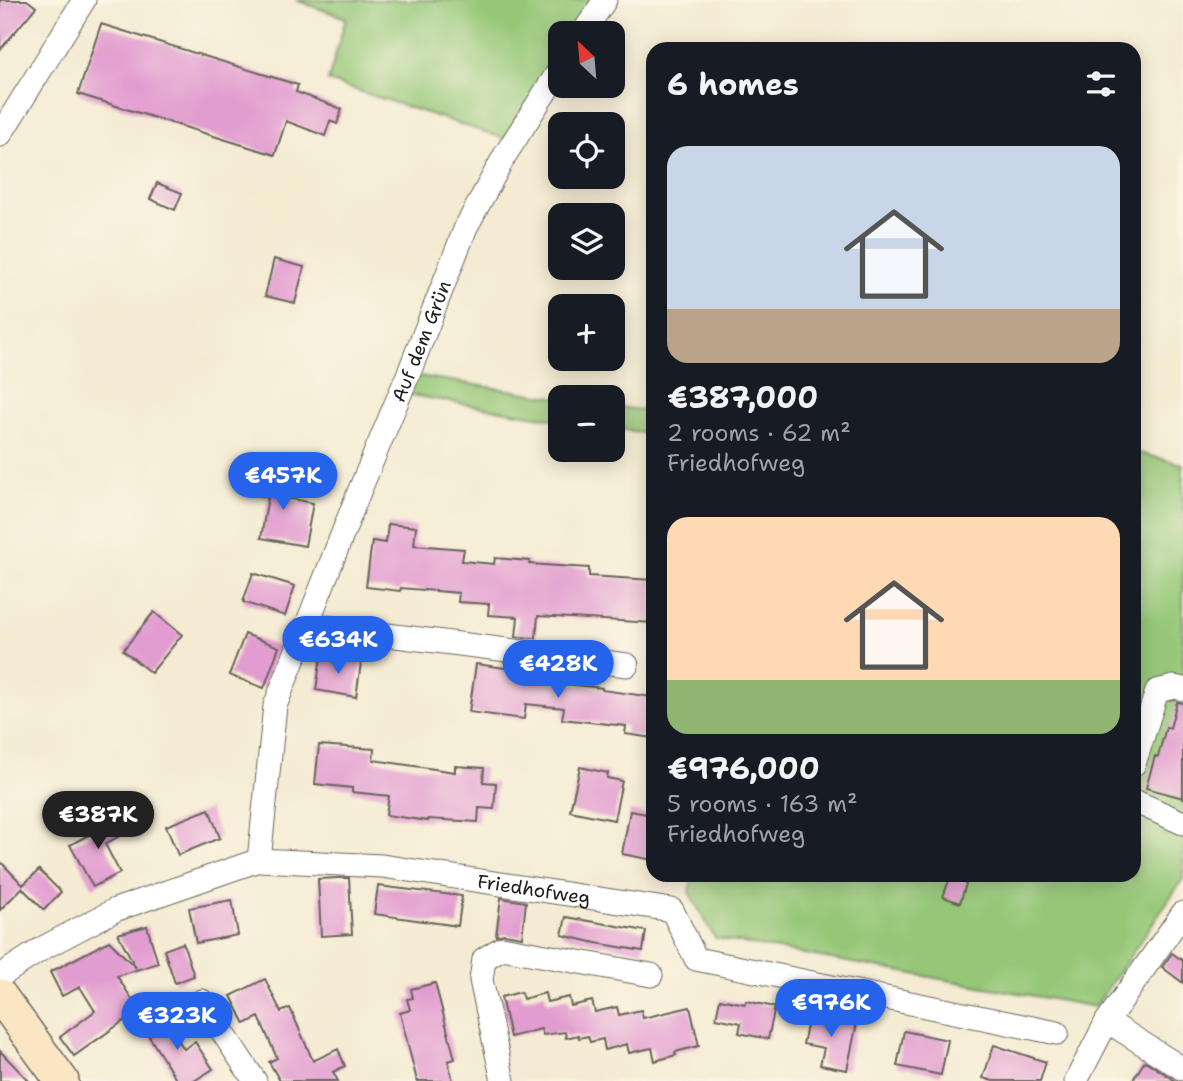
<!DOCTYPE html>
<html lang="en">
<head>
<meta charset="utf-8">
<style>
	:root { --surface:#171b24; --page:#20242c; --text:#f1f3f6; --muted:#9ea1a6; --accent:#2563eb }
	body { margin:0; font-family:"Shantell Sans",sans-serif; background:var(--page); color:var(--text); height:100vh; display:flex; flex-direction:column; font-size:26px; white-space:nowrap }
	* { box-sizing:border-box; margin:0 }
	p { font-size:23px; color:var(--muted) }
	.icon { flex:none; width:38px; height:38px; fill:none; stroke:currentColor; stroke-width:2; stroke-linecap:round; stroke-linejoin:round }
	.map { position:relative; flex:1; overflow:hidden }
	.drawer { position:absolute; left:646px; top:42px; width:495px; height:840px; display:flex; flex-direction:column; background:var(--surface); border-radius:21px; box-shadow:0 4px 18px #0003 }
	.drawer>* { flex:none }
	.needle { width:46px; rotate:334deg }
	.tools { position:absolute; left:548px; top:21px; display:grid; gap:14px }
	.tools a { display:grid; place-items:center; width:77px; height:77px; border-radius:14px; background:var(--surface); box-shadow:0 4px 18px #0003; font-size:35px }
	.price { position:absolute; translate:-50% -60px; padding:0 16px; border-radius:24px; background:var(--accent); color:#fff; font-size:23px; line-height:46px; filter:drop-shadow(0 2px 4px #0008) }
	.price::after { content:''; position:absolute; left:50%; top:42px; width:21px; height:16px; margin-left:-10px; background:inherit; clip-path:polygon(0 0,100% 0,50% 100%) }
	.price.selected { background:#222; color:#fff }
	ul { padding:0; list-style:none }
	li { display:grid; align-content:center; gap:14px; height:371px; padding:0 21px }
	li span { display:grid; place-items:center; height:217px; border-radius:21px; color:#555 }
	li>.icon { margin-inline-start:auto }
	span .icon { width:126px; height:126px; fill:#fffc; stroke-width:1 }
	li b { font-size:30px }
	h2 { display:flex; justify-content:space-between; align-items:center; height:84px; padding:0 21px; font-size:30px }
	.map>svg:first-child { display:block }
	.green { fill:#95c777; stroke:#58724a; stroke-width:2 }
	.building { fill:#e29dd0 }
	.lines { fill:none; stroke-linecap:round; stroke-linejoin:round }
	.street-casing { stroke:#68645c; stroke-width:25 }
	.secondary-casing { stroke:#68645c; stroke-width:36 }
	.street { stroke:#fff; stroke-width:23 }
	.secondary { stroke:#fbe6c3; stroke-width:33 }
	.labels { text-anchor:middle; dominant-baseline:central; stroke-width:5; stroke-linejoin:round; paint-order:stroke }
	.street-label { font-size:19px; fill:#1c1c1c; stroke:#fcf5e5 }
</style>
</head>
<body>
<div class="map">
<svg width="1183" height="1081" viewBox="0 0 1183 1081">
	<rect width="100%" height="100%" fill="#fcf5e5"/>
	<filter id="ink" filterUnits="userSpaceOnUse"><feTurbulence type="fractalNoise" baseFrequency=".0143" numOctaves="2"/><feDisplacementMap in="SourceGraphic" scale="14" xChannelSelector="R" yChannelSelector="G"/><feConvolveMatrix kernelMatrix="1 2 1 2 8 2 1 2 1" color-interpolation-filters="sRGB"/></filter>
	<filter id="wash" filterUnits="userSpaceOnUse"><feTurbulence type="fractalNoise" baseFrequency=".00686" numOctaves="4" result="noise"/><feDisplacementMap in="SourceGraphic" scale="28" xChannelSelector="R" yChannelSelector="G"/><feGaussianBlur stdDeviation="1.57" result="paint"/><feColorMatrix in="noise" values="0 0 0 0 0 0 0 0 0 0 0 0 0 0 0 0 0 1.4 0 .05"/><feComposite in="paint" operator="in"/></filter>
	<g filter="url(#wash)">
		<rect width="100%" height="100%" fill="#f4ebd2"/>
		<g class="green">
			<polygon points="295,0 599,0 577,33 560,33 560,60 509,140 328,81 346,18"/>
			<polygon points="419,376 560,398 560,420 405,394"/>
			<polygon points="613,406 653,412 653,435 613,428"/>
			<polygon points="1134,452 1183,464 1183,879 1095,1007 715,938 689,892 693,875 1134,875"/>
		</g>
		<g id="blocks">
			<g class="building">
				<polygon points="0,0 27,0 36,7 0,50"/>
				<polygon points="101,24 298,85 296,92 342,109 337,124 330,121 325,136 286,121 275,155 78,94"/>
				<polygon points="157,183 182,193 175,210 150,199"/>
				<polygon points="274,259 304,267 295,303 265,296"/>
				<polygon points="257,475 290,481 287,498 313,503 305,546 261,538 268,497 253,494"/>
				<polygon points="388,524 416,527 414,545 464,549 462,561 494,564 495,558 530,561 529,564 589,568 589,576 653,580 653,623 538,616 536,638 516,637 518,617 488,615 489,604 458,602 459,593 401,588 400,591 366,587 372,541 386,543"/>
				<polygon points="253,573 295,586 285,616 243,602"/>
				<polygon points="154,612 182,635 151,673 123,650"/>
				<polygon points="245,634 279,647 264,688 229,675"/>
				<polygon points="321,656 361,663 356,697 316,690"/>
				<polygon points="476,664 528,671 528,675 542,677 542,681 602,688 602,690 653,697 653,738 625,734 626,726 562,719 564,708 526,704 524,719 469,712"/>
				<polygon points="1177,702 1183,703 1183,798 1146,788 1155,756 1158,757 1166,727 1170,728"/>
				<polygon points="319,745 374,749 373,760 455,772 455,766 484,768 483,782 496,783 494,809 479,808 478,822 428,819 428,821 386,815 389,796 352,792 352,788 315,784"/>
				<polygon points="580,767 608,773 607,778 622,781 614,820 570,811"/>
				<polygon points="209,809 220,838 178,855 166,826"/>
				<polygon points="630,811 653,815 653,860 622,854"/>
				<polygon points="112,814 123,834 105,844 120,873 93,887 70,845 96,831 93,825"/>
				<polygon points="0,861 23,885 39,870 61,892 44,910 22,888 0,910"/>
				<polygon points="951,875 969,875 960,903 943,897"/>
				<polygon points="338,878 349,878 352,934 321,936 318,879"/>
				<polygon points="378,886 462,896 458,926 374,914"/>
				<polygon points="501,898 526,902 522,937 504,934 496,936"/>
				<polygon points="232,900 238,935 196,943 189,908"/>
				<polygon points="566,917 646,931 643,951 596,943 562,935"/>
				<polygon points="147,926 158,963 117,976 139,1010 74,1056 60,1037 95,1011 80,987 62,996 50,972 109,941 136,968 118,934"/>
				<polygon points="183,943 194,976 175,983 164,950"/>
				<polygon points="1172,953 1183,961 1183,983 1162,967"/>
				<polygon points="265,979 281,1012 290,1008 313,1061 338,1049 345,1066 333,1072 338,1081 280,1081 269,1062 277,1058 259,1017 245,1024 231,996"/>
				<polygon points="435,983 455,1059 448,1061 453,1081 417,1081 400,1013 410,1010 407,999 413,998 411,989"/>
				<polygon points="521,992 523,999 545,993 547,1002 569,997 571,1006 592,1001 595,1012 617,1007 619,1015 641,1010 643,1018 690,1007 699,1046 675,1052 676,1055 655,1061 652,1048 629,1053 627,1044 605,1050 603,1039 590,1042 588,1036 579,1038 578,1035 566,1038 565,1032 543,1035 541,1029 510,1037 501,997"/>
				<polygon points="720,999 745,1004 746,1001 775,1007 768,1039 739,1033 741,1023 716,1018"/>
				<polygon points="161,1013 184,1049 195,1042 213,1069 194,1081 177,1081 142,1025"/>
				<polygon points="810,1013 857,1023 847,1070 820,1065 824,1048 803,1044"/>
				<polygon points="904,1031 948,1040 941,1075 897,1066"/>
				<polygon points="994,1045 1046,1062 1040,1081 993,1081 983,1078"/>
				<polygon points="0,1051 29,1081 0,1081"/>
				<polygon points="1145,1061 1176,1081 1132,1081"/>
			</g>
		</g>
	</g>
	<g filter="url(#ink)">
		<use href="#blocks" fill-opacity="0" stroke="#68645c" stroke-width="2"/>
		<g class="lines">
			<defs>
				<g id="street">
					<polyline points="583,33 605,0"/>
					<polyline points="0,135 84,0"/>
					<polyline points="308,625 627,665"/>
					<polyline points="1134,764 1157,691 1174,687 1183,689"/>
					<polyline points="1134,801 1183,823"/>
					<path id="s1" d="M 259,860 L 275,706 L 359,492 L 410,370 L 466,227 L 505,155 L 560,69"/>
					<path id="s2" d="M 0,976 L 43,948 L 115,910 L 259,860 L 382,866 L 672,910 L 696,959 L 1057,1033"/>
					<polyline points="202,1001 255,1081"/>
					<polyline points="1107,1021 1183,1069"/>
					<polyline points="503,1081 481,980 484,959 502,948 651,975"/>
					<polyline points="1076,1081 1107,1021 1183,913"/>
				</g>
				<polyline id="secondary" points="0,996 62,1081"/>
			</defs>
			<use href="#street" class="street-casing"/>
			<use href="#secondary" class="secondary-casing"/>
			<use href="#street" class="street"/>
			<use href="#secondary" class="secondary"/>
		</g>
	</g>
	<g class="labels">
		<g class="street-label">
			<text stroke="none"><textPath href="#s1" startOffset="548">Auf dem Grün</textPath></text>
			<text stroke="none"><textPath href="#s2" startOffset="562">Friedhofweg</textPath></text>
		</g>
	</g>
</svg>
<div class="tools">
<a><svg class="needle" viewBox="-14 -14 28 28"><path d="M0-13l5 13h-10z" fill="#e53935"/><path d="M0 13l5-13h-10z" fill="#9ea1a6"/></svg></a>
<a><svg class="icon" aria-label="locate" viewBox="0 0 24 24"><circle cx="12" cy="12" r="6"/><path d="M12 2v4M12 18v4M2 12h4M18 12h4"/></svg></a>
<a><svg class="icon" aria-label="layers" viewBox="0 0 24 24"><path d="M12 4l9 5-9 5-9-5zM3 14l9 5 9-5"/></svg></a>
<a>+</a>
<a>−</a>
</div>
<b class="price" style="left:283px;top:512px">€457K</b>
<b class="price" style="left:338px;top:676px">€634K</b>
<b class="price" style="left:558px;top:700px">€428K</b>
<b class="price selected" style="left:98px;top:851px">€387K</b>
<b class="price" style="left:831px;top:1039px">€976K</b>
<b class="price" style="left:177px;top:1052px">€323K</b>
<section class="drawer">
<h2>6 homes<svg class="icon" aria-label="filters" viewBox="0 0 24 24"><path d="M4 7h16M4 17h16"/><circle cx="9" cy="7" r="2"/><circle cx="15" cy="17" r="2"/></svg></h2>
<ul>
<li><span style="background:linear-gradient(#c9d6e8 75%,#b9a48a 0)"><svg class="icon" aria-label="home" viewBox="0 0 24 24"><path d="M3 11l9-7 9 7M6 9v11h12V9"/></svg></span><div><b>€387,000</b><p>2 rooms · 62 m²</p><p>Friedhofweg</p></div></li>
<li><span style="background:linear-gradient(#ffd9b3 75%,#8fb573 0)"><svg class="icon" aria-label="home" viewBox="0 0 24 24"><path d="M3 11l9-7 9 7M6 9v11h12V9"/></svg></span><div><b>€976,000</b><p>5 rooms · 163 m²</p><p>Friedhofweg</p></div></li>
</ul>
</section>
</div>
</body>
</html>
